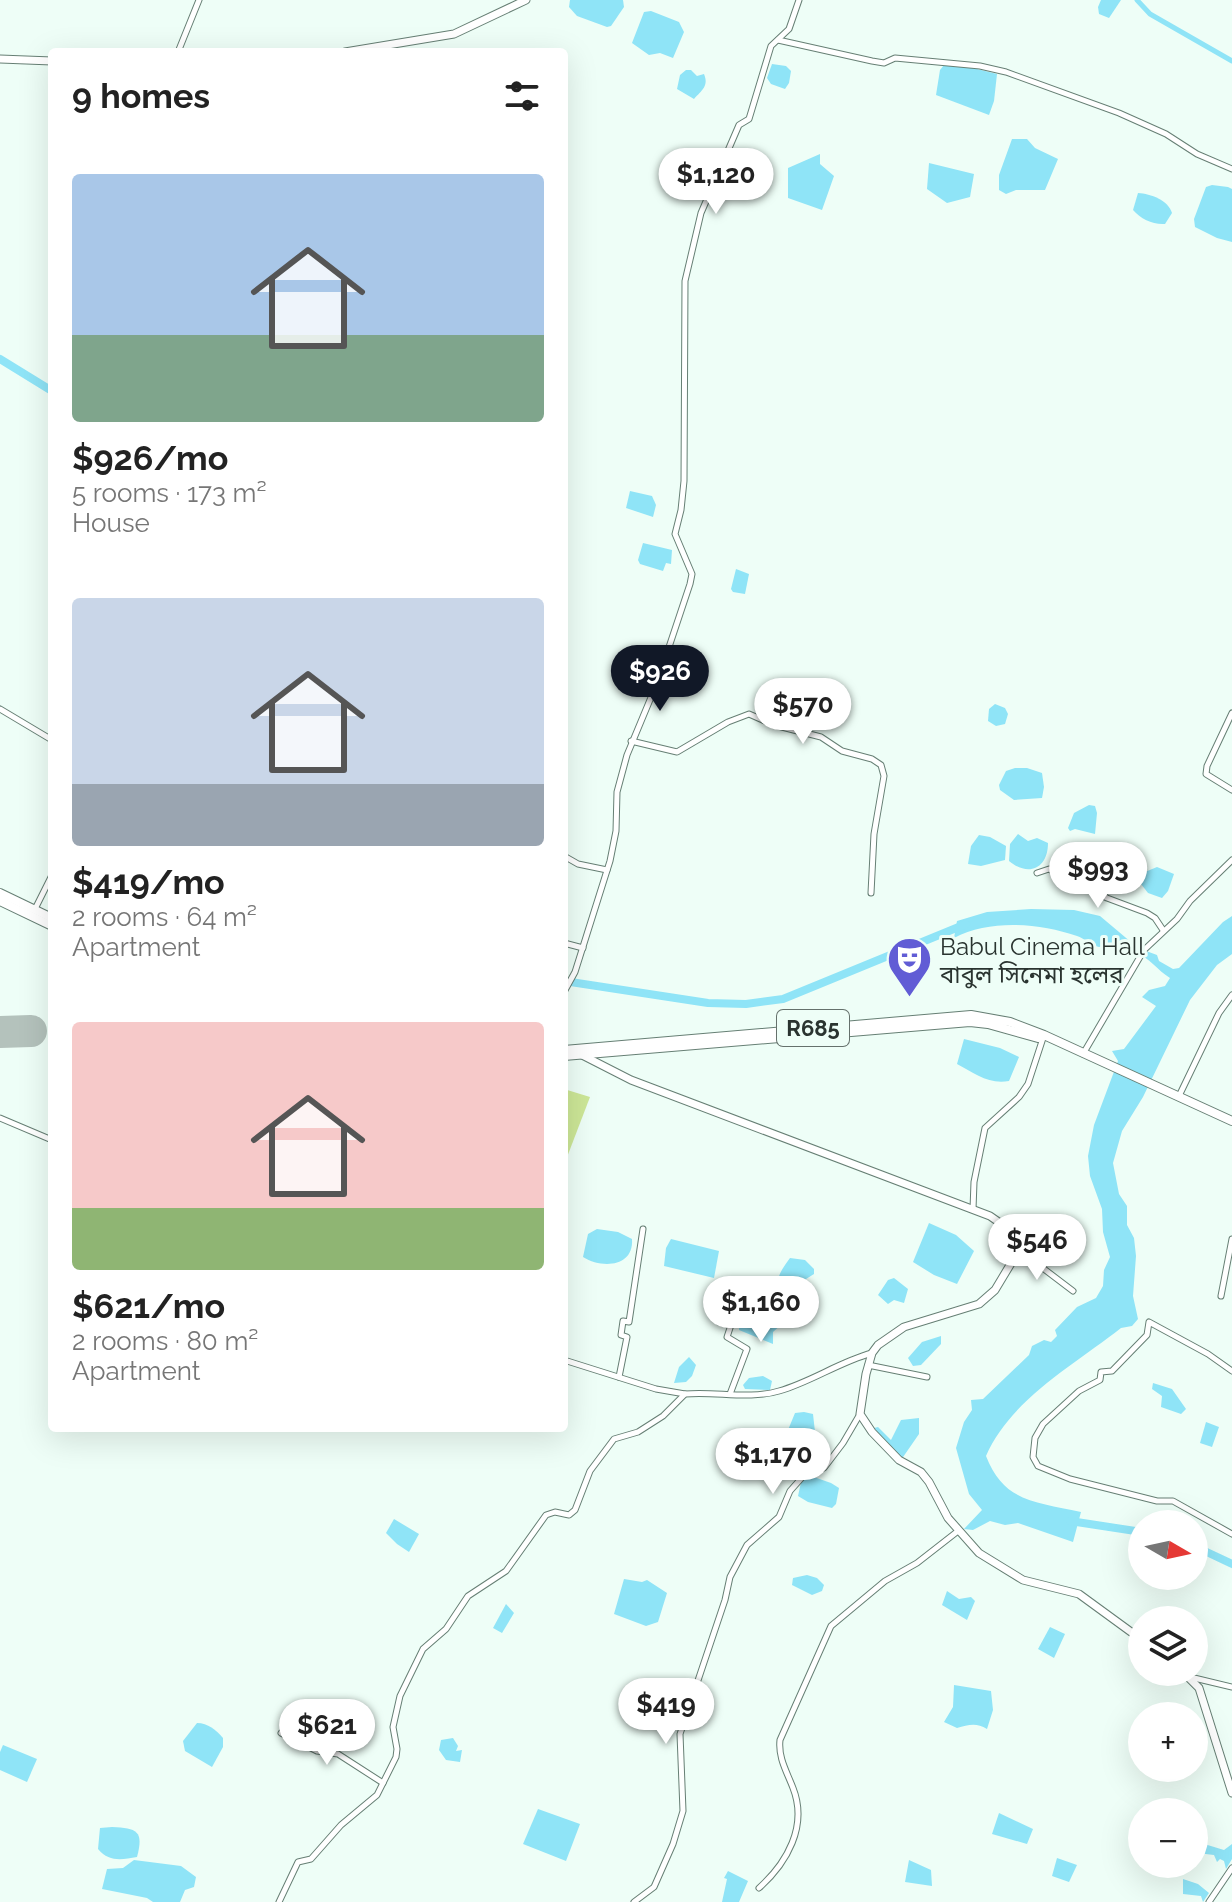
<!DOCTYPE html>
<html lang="en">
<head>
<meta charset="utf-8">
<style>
	:root { --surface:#fff; --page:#f6f6f6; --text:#222; --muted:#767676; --accent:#111827 }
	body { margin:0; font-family:Raleway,"Noto Sans Bengali",sans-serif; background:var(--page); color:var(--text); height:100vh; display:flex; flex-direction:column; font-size:30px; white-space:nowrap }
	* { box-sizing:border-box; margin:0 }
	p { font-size:26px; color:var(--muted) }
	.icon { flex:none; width:44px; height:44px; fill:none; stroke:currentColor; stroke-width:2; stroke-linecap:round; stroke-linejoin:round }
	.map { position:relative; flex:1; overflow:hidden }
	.panel { position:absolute; left:48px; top:48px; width:520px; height:1384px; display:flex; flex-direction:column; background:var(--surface); border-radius:8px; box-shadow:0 8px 32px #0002 }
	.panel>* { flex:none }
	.needle { width:52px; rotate:99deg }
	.controls { position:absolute; left:1128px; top:1510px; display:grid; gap:16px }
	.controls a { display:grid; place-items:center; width:80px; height:80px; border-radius:50%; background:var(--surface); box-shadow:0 8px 32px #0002; font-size:40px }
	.price { position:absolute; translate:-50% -68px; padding:0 18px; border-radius:28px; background:#fff; color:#222; font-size:26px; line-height:52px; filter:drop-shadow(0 2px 4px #0008) }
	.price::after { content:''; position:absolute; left:50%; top:48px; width:24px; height:18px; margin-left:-12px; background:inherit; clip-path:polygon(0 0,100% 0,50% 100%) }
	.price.on { background:var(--accent); color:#fff }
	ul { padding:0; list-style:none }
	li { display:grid; align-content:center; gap:16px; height:424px; padding:0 24px }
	li span { display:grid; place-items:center; height:248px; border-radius:8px; color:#555 }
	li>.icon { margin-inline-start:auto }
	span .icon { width:144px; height:144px; fill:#fffc; stroke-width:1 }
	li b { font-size:34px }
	h2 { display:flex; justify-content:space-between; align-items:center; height:96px; padding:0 24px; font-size:34px }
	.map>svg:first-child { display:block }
	.green { fill:#cde797 }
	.water { fill:#8fe4f7 }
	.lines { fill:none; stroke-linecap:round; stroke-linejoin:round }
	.canal { stroke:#8fe4f7; stroke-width:5 }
	.river { stroke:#8fe4f7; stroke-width:8 }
	.runway { stroke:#b4c2bc; stroke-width:32 }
	.street-casing { stroke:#667f74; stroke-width:7 }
	.secondary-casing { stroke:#667f74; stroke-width:9 }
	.primary-casing { stroke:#667f74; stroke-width:10 }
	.street { stroke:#fff; stroke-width:5 }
	.secondary { stroke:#fff; stroke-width:7 }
	.primary { stroke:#fff; stroke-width:8 }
	.labels { text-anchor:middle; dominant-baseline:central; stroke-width:6; stroke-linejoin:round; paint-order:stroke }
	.shield { fill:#eefef7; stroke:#65716c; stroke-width:2 }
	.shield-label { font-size:22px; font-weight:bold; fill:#2a3430 }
	.poi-label { font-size:24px; fill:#2a3430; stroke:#eefef7; text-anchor:start }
</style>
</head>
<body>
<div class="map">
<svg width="1232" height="1902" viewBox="0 0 1232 1902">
	<rect width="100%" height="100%" fill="#eefef7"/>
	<polygon class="green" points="564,1089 590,1097 564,1165"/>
	<g class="water">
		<polygon points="570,0 623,0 624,7 611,26 607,27 577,16 569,7"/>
		<polygon points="1101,0 1121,0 1109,18 1099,14 1098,7"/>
		<polygon points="651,11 679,22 684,32 673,58 660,53 649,55 632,43 644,12"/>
		<polygon points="772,64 786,66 791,71 789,83 785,89 771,84 767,78"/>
		<polygon points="944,65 969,67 997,74 994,101 989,115 936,95 940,70"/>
		<path d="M 686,70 L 691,70 L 697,76 L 704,74 C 709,86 702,90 694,99 L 677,89 L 680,75 Z"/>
		<polygon points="1012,139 1027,139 1035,148 1058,159 1045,190 1016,190 1006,194 999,190 999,175"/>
		<polygon points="820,154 820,164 834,176 822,210 788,198 788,168"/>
		<polygon points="929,163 974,174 970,197 947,203 927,189"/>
		<polygon points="1212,185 1228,187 1232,189 1232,242 1217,238 1195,227 1194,219 1206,187"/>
		<path d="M 1138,193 C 1151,194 1168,200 1172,213 L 1165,224 C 1153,225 1141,219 1133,210 Z"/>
		<polygon points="630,491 652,496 656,505 653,517 626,508"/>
		<polygon points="643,543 672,550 671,564 666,563 663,571 640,564 638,560"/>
		<polygon points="736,569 749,574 745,594 733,592 731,589"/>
		<polygon points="995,704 1005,708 1008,714 1005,724 996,726 988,721 989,709"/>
		<polygon points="1015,768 1027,768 1042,773 1044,787 1042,798 1014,800 1000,790 999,785 1006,771"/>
		<polygon points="1089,805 1095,806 1097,813 1095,834 1075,829 1070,831 1068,828 1074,813"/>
		<path d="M 1018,834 L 1028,841 L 1037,838 L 1048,843 C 1048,869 1028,877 1009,861 L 1010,844 Z"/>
		<polygon points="979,835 990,837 1006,846 1005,860 981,866 968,864 971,846"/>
		<polygon points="1157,867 1174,874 1168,891 1162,898 1148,893 1141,884 1145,872"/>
		<path d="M 1031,909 L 1074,910 L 1100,916 L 1138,948 L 1157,955 L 1159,961 L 1173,969 L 1179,968 L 1223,922 L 1232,916 L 1232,954 L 1217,965 L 1190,1000 L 1143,1097 L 1122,1131 L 1113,1163 L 1119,1194 L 1127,1206 L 1127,1225 L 1134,1238 L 1136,1256 L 1133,1296 L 1138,1319 L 1132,1326 L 1121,1328 C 1074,1365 1011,1399 986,1456 C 1004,1503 1037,1502 1081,1512 L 1073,1542 L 1018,1523 L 1005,1525 L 990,1521 L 973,1530 L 964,1529 L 982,1510 L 969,1494 L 956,1448 L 964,1422 L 972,1410 L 971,1400 L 983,1399 L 1029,1355 L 1032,1346 L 1044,1340 L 1051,1342 L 1057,1336 L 1055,1330 L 1077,1307 L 1096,1298 L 1103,1286 L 1104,1270 L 1110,1257 L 1103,1232 L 1102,1209 L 1090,1176 L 1088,1156 L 1094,1125 L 1118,1061 L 1112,1051 L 1124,1049 L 1156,1006 L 1142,997 L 1149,990 L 1165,986 L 1170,978 C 1157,970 1150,958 1135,952 C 1129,949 1119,945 1111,944 C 1107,944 1103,947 1099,947 C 1092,946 1084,938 1077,936 C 1039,923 990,919 954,938 L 957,921 L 987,912 Z"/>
		<path d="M 964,1039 L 1000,1048 L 1019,1057 L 1009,1081 C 989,1085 974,1073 957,1064 Z"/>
		<polygon points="929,1223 956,1235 974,1251 957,1284 934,1275 913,1262"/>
		<path d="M 597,1229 L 618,1232 L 632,1239 C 634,1267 602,1269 583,1257 L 588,1234 Z"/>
		<polygon points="671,1239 719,1251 714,1278 664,1266 666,1248"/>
		<path d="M 790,1258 L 805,1260 L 814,1269 L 814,1274 L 798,1284 L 787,1298 L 779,1294 C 774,1279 782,1269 790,1258 Z"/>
		<polygon points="894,1278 908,1289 904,1303 894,1300 888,1304 878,1295 888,1280"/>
		<polygon points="758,1303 766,1312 782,1310 785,1315 782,1324 773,1332 773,1344 739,1330 740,1311"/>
		<polygon points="941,1336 941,1344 921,1365 913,1366 908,1358 922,1342"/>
		<polygon points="689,1357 696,1365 692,1376 686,1382 674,1383 679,1367"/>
		<polygon points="763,1376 772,1381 770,1390 745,1389 743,1385 749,1378"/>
		<polygon points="1153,1383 1172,1389 1186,1409 1181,1414 1161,1407 1162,1396 1152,1389"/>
		<polygon points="804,1412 813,1414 815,1432 808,1436 810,1439 807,1461 791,1459 795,1437 804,1436 793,1436 788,1430 795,1413"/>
		<polygon points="919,1418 919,1434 901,1460 874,1428 878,1427 891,1440 901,1420"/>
		<polygon points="1206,1422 1219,1427 1212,1447 1200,1443"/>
		<polygon points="808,1475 831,1483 839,1488 836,1504 832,1508 808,1502 798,1496 802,1478"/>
		<polygon points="394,1519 419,1534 409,1552 397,1544 386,1533"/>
		<polygon points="807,1575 817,1578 824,1585 822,1591 812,1595 792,1585 793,1578"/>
		<polygon points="624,1579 642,1582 647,1580 667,1593 658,1622 646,1626 614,1614"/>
		<polygon points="947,1591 959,1599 971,1597 975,1601 967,1620 942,1605"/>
		<polygon points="506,1604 514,1613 502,1633 493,1628"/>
		<polygon points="1050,1627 1065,1634 1054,1658 1038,1649"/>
		<path d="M 954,1685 L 991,1691 L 993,1710 L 987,1729 C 976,1722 968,1725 957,1728 L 944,1722 L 953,1707 Z"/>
		<path d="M 197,1723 C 208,1723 216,1730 223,1738 L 223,1747 L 212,1767 L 185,1751 L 183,1741 Z"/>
		<polygon points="453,1738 458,1746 456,1751 462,1750 460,1762 446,1760 439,1750 441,1740"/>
		<polygon points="3,1745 37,1759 27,1782 0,1770 0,1752"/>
		<polygon points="538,1809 580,1824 566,1861 523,1844"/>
		<polygon points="999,1813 1033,1829 1027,1844 992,1834"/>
		<path d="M 112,1827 C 137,1828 144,1831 137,1857 C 121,1860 109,1862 98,1849 L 100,1828 Z"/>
		<polygon points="1201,1843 1224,1850 1232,1844 1232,1859 1226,1869 1224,1861 1220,1859 1217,1862 1214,1855 1197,1853 1197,1848"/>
		<polygon points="1057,1858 1077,1865 1069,1882 1052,1876"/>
		<polygon points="134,1860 181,1866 196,1877 194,1887 185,1890 180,1902 153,1902 147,1898 102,1889 107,1869 123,1868"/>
		<polygon points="909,1860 931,1870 932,1886 905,1882"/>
		<polygon points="728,1871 748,1881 739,1902 722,1902 727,1879 724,1878"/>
		<polygon points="1183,1879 1198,1884 1209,1893 1203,1902 1201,1896 1183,1894"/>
	</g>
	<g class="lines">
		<polyline class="canal" points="1137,0 1150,14 1232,61"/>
		<g class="river">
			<polyline points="0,359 52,391"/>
			<polyline points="564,981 708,1003 746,1004 783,999 966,924"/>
			<polyline points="1070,1521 1142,1532"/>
			<polyline points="1194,1546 1232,1564"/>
		</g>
		<polyline class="runway" points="0,1032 31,1031"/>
		<defs>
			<g id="street">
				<polyline points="778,40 872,61 884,63 895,58 980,66 1006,72 1119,113 1166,134 1197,154 1232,169"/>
				<polyline points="178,52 199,0"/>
				<polyline points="0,709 52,740"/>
				<polyline points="1232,713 1207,766 1206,774 1232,790"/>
				<polyline points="631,741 677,752 728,722 749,714 774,725 821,737 842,751 872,759 881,765 884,776 874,834 871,893"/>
				<polyline points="564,856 578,864 607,870"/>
				<polyline points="1037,873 1049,869 1107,898 1147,913 1155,918 1163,930"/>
				<polyline points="35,909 52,875"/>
				<polyline points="564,943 583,948"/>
				<polyline points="564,992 575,972 610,861 616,831 617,792 627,755 657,683 690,584 692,574 675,534 681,510 684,481 685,281 701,213 739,125 749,119 771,46 789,29 799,0"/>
				<polyline points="1083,1054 1144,950 1177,919 1190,901 1232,860"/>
				<polyline points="1179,1096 1219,1013 1232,995"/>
				<polyline points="0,1118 52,1140"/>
				<polyline points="973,1209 974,1182 985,1128 1019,1097 1028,1084 1044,1035"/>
				<polyline points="1019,1250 1073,1291"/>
				<polyline points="1221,1296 1232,1239"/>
				<polyline points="719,1322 731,1325 727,1337 747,1349 730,1394"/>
				<polyline points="564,1360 656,1389 685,1394"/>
				<polyline points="868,1365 927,1377"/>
				<polyline points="1232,1371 1208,1354 1149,1322 1147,1335 1112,1371 1101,1372 1100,1380 1079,1391 1043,1424 1035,1438 1033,1457 1038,1466 1070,1479 1157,1501 1173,1501 1232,1534"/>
				<polyline points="619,1377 627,1337 621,1335 623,1321 629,1322 643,1229"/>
				<polyline points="1190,1677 1232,1687"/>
				<polyline points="281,1733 317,1751 338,1754 383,1783"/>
				<path d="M 759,1888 C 787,1863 808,1826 793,1788 C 787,1772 778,1758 780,1740 L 831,1626 L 885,1581 L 917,1563 L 958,1531"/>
				<path d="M 279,1902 L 298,1862 L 311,1859 L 341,1825 L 377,1795 L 396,1757 L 397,1749 L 393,1727 L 400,1696 L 423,1649 L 446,1629 L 468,1596 L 506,1571 L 546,1515 L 555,1512 L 569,1515 L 575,1510 L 590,1471 L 614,1439 L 638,1432 L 663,1416 L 685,1394 C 716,1391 749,1400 779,1391 C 811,1382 839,1362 872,1353"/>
				<polyline points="634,1902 654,1887 673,1844 683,1811 680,1734 725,1600 730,1577 747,1545 779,1517 790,1491 806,1473 824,1468 843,1443 860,1414"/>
				<polyline points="1209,1902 1232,1868"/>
			</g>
			<g id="secondary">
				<polyline points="345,52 454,34 526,0"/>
				<polyline points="0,59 52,61"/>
				<polyline points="582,1055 631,1080 990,1216 1013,1232 1020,1242 1019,1250 995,1290 979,1304 904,1327 878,1345 872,1353 866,1374 860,1414 872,1432 899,1460 921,1472 929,1482 948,1518 979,1553 1023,1580 1079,1594 1142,1640"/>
				<polyline points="1183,1672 1199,1688 1232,1793"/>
			</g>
			<g id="primary">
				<polyline points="0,893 52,918"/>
				<polyline points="0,901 52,926"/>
				<polyline points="564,1050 971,1015 1010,1022 1044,1035 1232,1121"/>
				<polyline points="564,1056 970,1022 988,1024 1038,1038"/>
			</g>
		</defs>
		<use href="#street" class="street-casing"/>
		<use href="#secondary" class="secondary-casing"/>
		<use href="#primary" class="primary-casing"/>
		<use href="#street" class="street"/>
		<use href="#secondary" class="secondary"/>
		<use href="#primary" class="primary"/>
	</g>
	<defs>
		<symbol id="theatre-pin" viewBox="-11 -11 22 30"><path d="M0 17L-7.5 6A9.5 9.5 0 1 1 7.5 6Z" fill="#615cd5" stroke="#eefef7"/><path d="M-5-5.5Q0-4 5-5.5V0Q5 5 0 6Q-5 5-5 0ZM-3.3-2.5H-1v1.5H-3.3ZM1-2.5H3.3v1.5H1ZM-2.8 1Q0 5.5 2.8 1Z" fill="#fff"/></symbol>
	</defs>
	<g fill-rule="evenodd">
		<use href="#theatre-pin" x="884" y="934" width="51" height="69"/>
	</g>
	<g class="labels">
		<rect class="shield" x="777" y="1010" width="72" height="36" rx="6"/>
		<g class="shield-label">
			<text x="813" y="1028">R685</text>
		</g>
		<g class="poi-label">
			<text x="940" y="946">Babul Cinema Hall<tspan x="940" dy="28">বাবুল সিনেমা হলের</tspan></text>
		</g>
	</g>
</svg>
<div class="controls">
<a><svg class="needle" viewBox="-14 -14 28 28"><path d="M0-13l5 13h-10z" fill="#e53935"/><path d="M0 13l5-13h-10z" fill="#767676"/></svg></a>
<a><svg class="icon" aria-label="layers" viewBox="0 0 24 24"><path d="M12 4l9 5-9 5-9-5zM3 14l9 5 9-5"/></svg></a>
<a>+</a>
<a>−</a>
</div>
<b class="price" style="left:716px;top:216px">$1,120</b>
<b class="price on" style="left:660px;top:713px">$926</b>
<b class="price" style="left:803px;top:746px">$570</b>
<b class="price" style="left:1098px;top:910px">$993</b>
<b class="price" style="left:1037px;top:1282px">$546</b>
<b class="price" style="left:761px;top:1344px">$1,160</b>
<b class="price" style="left:773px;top:1496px">$1,170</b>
<b class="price" style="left:666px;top:1746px">$419</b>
<b class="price" style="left:327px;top:1767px">$621</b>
<section class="panel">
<h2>9 homes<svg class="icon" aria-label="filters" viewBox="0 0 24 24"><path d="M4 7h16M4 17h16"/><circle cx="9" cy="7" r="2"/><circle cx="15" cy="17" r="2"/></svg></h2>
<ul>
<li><span style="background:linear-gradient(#a9c7e8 65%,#7fa58c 0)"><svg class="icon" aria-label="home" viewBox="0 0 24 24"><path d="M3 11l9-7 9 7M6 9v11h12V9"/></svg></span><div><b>$926/mo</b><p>5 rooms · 173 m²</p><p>House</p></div></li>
<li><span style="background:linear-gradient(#c9d6e8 75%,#9aa5b1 0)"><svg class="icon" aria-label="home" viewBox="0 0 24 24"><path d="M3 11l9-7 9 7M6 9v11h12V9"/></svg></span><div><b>$419/mo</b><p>2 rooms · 64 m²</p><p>Apartment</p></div></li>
<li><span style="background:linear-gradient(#f6c9c9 75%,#8fb573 0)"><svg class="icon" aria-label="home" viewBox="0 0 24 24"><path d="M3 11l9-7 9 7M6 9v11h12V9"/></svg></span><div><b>$621/mo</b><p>2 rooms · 80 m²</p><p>Apartment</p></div></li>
</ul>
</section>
</div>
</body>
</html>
